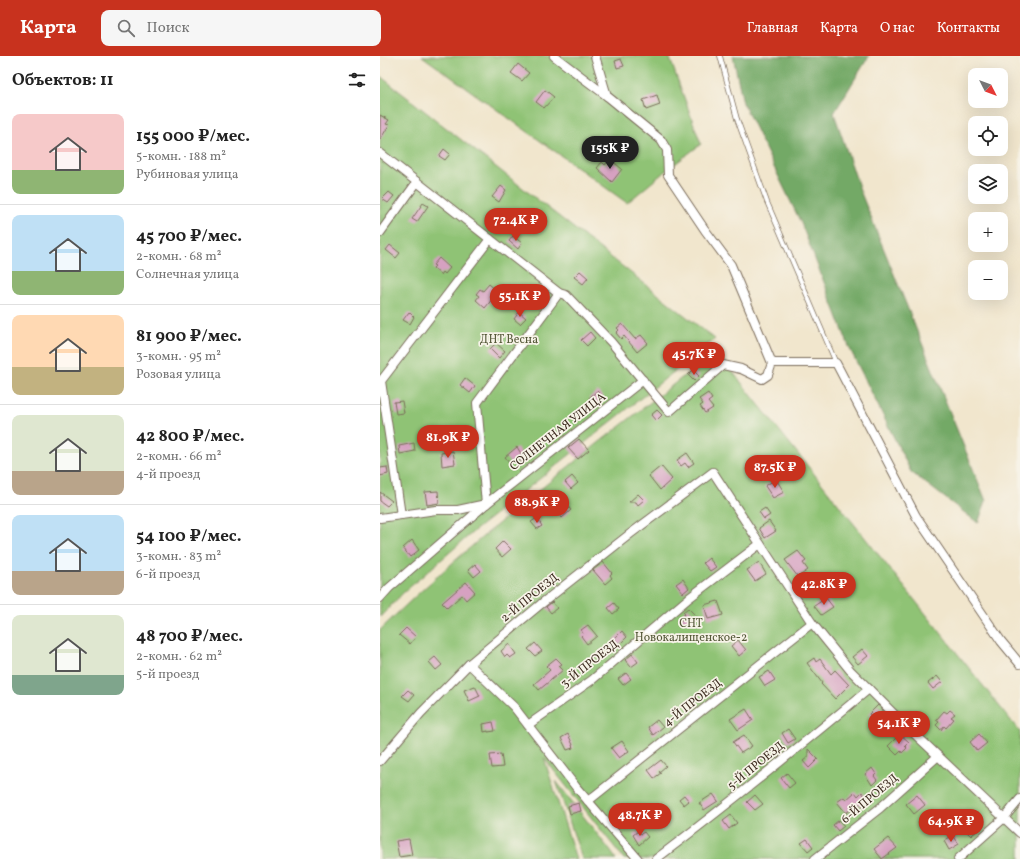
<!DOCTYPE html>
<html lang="ru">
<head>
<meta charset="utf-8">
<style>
	:root { --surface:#fff; --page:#f6f6f6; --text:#222; --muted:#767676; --line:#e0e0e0; --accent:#c8321e }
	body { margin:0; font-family:Vollkorn,serif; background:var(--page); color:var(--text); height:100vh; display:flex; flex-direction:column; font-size:15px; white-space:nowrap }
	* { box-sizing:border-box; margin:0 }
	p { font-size:13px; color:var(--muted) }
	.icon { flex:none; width:22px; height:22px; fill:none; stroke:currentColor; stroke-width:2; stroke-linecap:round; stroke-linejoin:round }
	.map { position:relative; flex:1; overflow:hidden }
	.sheet { display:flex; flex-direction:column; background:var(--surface); width:380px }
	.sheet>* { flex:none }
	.needle { width:26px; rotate:132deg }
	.fabs { position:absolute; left:588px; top:12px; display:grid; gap:8px }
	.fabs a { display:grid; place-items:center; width:40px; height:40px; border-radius:8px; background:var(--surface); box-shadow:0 4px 16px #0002; font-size:20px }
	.price { position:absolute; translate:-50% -34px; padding:0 9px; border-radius:14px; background:var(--accent); color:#fff; font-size:13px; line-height:26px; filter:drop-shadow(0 1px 2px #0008) }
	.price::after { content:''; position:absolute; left:50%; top:24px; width:12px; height:9px; margin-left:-6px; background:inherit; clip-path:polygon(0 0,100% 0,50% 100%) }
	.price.on { background:#222; color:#fff }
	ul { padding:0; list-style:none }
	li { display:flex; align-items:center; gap:12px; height:100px; padding:0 12px }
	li+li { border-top:1px solid var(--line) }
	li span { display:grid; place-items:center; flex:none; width:112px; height:80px; border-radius:8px; color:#555 }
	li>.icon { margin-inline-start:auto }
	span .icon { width:48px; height:48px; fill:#fffc; stroke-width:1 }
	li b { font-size:17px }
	h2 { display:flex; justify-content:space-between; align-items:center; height:48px; padding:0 12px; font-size:17px }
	header { display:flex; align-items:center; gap:24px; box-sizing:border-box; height:56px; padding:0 20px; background:var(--accent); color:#fff }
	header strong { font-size:19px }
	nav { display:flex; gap:22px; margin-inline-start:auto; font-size:14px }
	.search { width:280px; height:36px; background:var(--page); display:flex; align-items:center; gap:10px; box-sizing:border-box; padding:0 14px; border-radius:8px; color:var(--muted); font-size:15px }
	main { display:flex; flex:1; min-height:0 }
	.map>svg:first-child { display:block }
	.green { fill:#8fc375; stroke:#65764a }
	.forest { fill:#73a966; stroke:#576a42 }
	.building { fill:#d6a1c1 }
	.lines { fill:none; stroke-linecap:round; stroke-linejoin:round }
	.service-casing { stroke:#7b6c5b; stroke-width:5.5 }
	.minor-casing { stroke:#7b6c5b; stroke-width:10 }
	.service { stroke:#fff; stroke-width:4 }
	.minor { stroke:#fff; stroke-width:8 }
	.labels { text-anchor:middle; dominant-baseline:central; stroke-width:3.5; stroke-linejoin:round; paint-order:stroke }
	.park-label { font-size:12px; fill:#545838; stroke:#f7f3e8 }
	.street-label { font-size:12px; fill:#3b2a1e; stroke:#f7f3e8 }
</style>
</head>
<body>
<header>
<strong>Карта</strong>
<div class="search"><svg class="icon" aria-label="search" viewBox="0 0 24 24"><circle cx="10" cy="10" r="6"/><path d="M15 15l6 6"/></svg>Поиск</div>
<nav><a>Главная</a><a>Карта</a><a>О нас</a><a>Контакты</a></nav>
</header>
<main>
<section class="sheet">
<h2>Объектов: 11<svg class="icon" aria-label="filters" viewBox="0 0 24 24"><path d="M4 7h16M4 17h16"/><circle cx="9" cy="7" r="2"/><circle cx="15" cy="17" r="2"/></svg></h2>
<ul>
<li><span style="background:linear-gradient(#f6c9c9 70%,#8fb573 0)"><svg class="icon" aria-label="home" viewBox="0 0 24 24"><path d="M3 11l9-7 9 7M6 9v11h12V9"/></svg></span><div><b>155 000 ₽/мес.</b><p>5-комн. · 188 m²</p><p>Рубиновая улица</p></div></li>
<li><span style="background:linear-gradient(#bfe0f5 70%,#8fb573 0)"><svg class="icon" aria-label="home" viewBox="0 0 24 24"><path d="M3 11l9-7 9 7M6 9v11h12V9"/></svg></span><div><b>45 700 ₽/мес.</b><p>2-комн. · 68 m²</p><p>Солнечная улица</p></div></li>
<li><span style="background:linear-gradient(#ffd9b3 65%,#c2b280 0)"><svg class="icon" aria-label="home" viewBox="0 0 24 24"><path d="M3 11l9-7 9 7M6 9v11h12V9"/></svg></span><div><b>81 900 ₽/мес.</b><p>3-комн. · 95 m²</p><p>Розовая улица</p></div></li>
<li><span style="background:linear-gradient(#dfe7d0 70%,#b9a48a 0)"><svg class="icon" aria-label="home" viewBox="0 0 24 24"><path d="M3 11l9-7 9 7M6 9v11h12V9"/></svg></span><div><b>42 800 ₽/мес.</b><p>2-комн. · 66 m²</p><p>4-й проезд</p></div></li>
<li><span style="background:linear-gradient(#bfe0f5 70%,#b9a48a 0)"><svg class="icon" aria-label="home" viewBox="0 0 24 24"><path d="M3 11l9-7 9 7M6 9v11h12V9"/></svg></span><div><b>54 100 ₽/мес.</b><p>3-комн. · 83 m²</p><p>6-й проезд</p></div></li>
<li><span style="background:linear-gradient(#dfe7d0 75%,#7fa58c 0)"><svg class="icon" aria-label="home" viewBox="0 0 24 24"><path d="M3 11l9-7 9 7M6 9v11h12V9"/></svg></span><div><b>48 700 ₽/мес.</b><p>2-комн. · 62 m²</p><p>5-й проезд</p></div></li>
</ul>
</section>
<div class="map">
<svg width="640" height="803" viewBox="0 0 640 803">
	<rect width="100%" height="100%" fill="#f7f3e8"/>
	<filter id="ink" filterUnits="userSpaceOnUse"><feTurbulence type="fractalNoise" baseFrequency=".025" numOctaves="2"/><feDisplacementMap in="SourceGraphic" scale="8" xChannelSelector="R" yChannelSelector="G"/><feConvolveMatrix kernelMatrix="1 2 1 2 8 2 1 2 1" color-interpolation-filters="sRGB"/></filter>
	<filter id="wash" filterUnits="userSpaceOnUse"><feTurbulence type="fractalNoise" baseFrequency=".012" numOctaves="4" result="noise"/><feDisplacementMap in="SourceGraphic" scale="16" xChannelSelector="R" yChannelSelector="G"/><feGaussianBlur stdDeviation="0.9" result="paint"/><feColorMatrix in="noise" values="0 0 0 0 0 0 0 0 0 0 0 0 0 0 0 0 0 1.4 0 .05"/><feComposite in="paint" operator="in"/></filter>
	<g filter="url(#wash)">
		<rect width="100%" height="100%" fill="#f1e6cd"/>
		<g class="green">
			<polygon points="42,0 289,0 321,88 283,117 247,147"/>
			<polygon points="0,20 335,283 93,476 23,537 0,561"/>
			<path d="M 336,295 L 640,676 L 640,803 L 244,803 L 164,702 L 196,803 L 0,803 L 0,574 C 104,472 222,385 336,295 Z"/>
			<polygon points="176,725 232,797 236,803 202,803"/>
		</g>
		<polygon class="forest" points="353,0 489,0 454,57 481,137 606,445 598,467 531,416 470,293 421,167 363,47"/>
		<g id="blocks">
			<g class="building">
				<polygon points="241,3 244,10 237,12 235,5"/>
				<polygon points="138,8 149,17 142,25 131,17"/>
				<polygon points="165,34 174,41 164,52 156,46"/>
				<polygon points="277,39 280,49 266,54 263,44"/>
				<polygon points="0,59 9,64 6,68 9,69 0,84"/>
				<polygon points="64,93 70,98 65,104 59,100"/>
				<polygon points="230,103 242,113 232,126 217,112 222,106 225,109"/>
				<polygon points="121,130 126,134 119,146 112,141"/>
				<polygon points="9,136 14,140 8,147 2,143"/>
				<polygon points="43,147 48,150 37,166 32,163"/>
				<polygon points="133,180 142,187 138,193 129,185"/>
				<polygon points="10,189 20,197 16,202 6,194"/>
				<polygon points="59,202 70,212 65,218 63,216 61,219 53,212 55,210 53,209"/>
				<polygon points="200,215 208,222 203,228 194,221"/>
				<polygon points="109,228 118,236 105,252 96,244 99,240 96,238 100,233 103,235"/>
				<polygon points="158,235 164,240 159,246 153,242"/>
				<polygon points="29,256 34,261 30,268 23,264"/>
				<polygon points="139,256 146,262 140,268 134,263"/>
				<polygon points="242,268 255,283 261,279 268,287 257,296 244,280 241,283 236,277 239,274 237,272"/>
				<polygon points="210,276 215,282 207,290 201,284"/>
				<polygon points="116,287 125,295 119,302 110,293"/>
				<polygon points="313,314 319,320 314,325 308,319"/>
				<polygon points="85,322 95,330 90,337 80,329"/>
				<polygon points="217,335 224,342 215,350 209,342"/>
				<polygon points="328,337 332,343 328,346 333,352 325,357 320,350 323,348 319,343"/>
				<polygon points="22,345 24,357 16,358 14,346"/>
				<polygon points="277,354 282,359 276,365 271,359"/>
				<polygon points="199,383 209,394 198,403 188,392"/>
				<polygon points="34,387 35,395 20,398 19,390"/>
				<polygon points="137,391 145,404 139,409 135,404 131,408 125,401"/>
				<polygon points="73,395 75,408 62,410 61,397"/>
				<polygon points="307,397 314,407 308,411 305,407 301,410 297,404"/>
				<polygon points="281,410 292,423 280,434 269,420"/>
				<polygon points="7,411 8,418 0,420 0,412"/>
				<polygon points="192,420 198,427 191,433 185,426"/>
				<polygon points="396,423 404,436 393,442 385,430"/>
				<polygon points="58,435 59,447 47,449 45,436"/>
				<polygon points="0,436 12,445 7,450 0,445"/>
				<polygon points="258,438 264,444 258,449 256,446 249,446"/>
				<polygon points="180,441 191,454 182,462 177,455 180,453 174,446"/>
				<polygon points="385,452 390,459 384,463 379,456"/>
				<polygon points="157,462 162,470 157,473 151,466"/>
				<polygon points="389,465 396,475 385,482 379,472"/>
				<polygon points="32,484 39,494 30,501 23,492"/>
				<polygon points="123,485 131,493 122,501 115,493"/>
				<polygon points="418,495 426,505 423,507 428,514 418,521 405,504"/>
				<polygon points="329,502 336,511 330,515 323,507"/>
				<polygon points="223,506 232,517 230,519 232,522 225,528 213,514"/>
				<polygon points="379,506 386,518 375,525 367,514"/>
				<polygon points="95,508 101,515 94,521 88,514"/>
				<polygon points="303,523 309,532 303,537 296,528"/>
				<polygon points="86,526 95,536 86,544 82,539 67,552 62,547"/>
				<polygon points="446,542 453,551 441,559 434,550"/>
				<polygon points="338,545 343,559 328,563 324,549"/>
				<polygon points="172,546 177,552 171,557 166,551"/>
				<polygon points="234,547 239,553 233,558 228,552"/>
				<polygon points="308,552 316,560 310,565 307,566 299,563 305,558 303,556"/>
				<polygon points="208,569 217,580 207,588 201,580 203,578 201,574"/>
				<polygon points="26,572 36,581 30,588 19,579"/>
				<polygon points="242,575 247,581 238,590 233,584"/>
				<polygon points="358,584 366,594 359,600 351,590"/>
				<polygon points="155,587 162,595 155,600 148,593"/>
				<polygon points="129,588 136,598 130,602 127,599 125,601 121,595"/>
				<polygon points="482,593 488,600 478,608 472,601"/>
				<polygon points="252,598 258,606 251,611 245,604"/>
				<polygon points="55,601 62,609 56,614 49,606"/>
				<polygon points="176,602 182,608 179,610 183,614 159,634 154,628 170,614 166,610"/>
				<polygon points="434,602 436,606 440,603 451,618 455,614 469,629 455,643 441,628 442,627 427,607"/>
				<polygon points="389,615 395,624 385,630 379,621"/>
				<polygon points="246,617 251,623 243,629 238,623"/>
				<polygon points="557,620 562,626 553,633 548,627"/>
				<polygon points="95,630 100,640 89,645 84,634"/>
				<polygon points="28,634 34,639 29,645 22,640"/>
				<polygon points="498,649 507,659 498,668 489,658"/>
				<polygon points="366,653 373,664 358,674 350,663"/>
				<polygon points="570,654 575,658 571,661 574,663 566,672 564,670 561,674 556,669 559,666 556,664 564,655 567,657"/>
				<polygon points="277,664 283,671 273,679 268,671"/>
				<polygon points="113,666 115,675 108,676 108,675 104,676 103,668"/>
				<polygon points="408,673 415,683 408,687 402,677"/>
				<polygon points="188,678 193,689 192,689 193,692 187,694 181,682"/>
				<polygon points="520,678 529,686 525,690 527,692 522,697 521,695 517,699 508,690"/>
				<polygon points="599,678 607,687 597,695 590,686"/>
				<polygon points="364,679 372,690 361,697 353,686"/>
				<polygon points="242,685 249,695 239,702 231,692"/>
				<polygon points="428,693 438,703 429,712 423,705 428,701"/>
				<polygon points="121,698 123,711 112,712 110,699"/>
				<polygon points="281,704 286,710 279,716 281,717 274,722 268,714"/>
				<polygon points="492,712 496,718 494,720 497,724 492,729 485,718"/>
				<polygon points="407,717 415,727 409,732 401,722"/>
				<polygon points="475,736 478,740 482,736 488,744 481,751 478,748 466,757 457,746 464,741 466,744"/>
				<polygon points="333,738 338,745 324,754 319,747"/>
				<polygon points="304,739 309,745 304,749 299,743"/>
				<polygon points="375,739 383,748 375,754 367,746"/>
				<polygon points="537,739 545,749 534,758 526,748"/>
				<polygon points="199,747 201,755 190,758 188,750"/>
				<polygon points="587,758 591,762 593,760 598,765 596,767 601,771 591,780 578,767"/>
				<polygon points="351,759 357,767 349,773 343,765"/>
				<polygon points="459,764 464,770 458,775 453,769"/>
				<polygon points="258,775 261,778 264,776 268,781 259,789 253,779"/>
				<polygon points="573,779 579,788 569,794 564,785"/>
				<polygon points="508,782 517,792 502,803 494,793"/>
				<polygon points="29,783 32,799 19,801 16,785"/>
				<polygon points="427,783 433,791 428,795 421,787"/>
			</g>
		</g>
	</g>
	<g filter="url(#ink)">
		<use href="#blocks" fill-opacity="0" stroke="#7b6c5b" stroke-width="1"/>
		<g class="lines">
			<defs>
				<polyline id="service" points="340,0 357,63 387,146 456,307"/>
				<g id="minor">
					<polyline points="174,0 227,40"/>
					<polyline points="215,0 227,40 281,84 287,94 288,119 325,174 351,209 392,307"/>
					<polyline points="0,97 179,237 186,239 231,286 289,356 343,309 361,313 382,323 388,319 392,307"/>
					<polyline points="0,177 37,126"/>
					<polyline points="392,307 456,307 536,460 621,585 640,608"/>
					<polyline points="21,459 1,325 110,183"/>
					<polyline points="0,462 56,454 78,454 106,448 97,347 179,237"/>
					<polyline points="0,542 9,532 106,448 263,324"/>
					<polyline points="89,608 134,651 196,731 258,803"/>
					<polyline points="148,669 212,624 309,542 380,488"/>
					<polyline points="0,705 41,657 89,608 161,548 250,478 333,416 432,567 470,614 522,666 640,777"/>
					<polyline points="208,745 432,567"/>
					<path d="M 276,803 C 349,748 419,691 489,633"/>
					<polyline points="435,803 500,752 558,700"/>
					<polyline points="578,803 624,762 640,743"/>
				</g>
			</defs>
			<use href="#service" class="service-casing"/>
			<use href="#minor" class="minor-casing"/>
			<use href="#service" class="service"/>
			<use href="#minor" class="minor"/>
		</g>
	</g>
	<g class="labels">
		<g class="park-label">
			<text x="129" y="284">ДНТ Весна</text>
			<text x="311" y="568">СНТ<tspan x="311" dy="14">Новокалищенское-2</tspan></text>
		</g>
		<g class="street-label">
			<text transform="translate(178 376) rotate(-38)">СОЛНЕЧНАЯ УЛИЦА</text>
			<text transform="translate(150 542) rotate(-39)">2-Й ПРОЕЗД</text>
			<text transform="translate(210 608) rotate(-38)">3-Й ПРОЕЗД</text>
			<text transform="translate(313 647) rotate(-38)">4-Й ПРОЕЗД</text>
			<text transform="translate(376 710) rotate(-39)">5-Й ПРОЕЗД</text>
			<text transform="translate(490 743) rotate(-40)">6-Й ПРОЕЗД</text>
		</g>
	</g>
</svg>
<div class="fabs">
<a><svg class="needle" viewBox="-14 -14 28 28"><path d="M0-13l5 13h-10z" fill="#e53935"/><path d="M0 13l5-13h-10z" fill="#767676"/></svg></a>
<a><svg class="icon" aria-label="locate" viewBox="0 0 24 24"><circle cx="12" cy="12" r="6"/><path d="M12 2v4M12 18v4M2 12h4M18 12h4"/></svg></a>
<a><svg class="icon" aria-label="layers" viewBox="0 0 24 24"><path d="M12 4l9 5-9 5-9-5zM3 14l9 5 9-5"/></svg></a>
<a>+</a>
<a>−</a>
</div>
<b class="price on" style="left:230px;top:114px">155K ₽</b>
<b class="price" style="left:136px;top:186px">72.4K ₽</b>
<b class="price" style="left:140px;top:262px">55.1K ₽</b>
<b class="price" style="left:314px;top:320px">45.7K ₽</b>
<b class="price" style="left:68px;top:403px">81.9K ₽</b>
<b class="price" style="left:395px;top:433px">87.5K ₽</b>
<b class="price" style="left:157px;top:468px">88.9K ₽</b>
<b class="price" style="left:444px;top:550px">42.8K ₽</b>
<b class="price" style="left:519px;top:689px">54.1K ₽</b>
<b class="price" style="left:260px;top:781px">48.7K ₽</b>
<b class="price" style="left:571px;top:787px">64.9K ₽</b>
</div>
</main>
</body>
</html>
